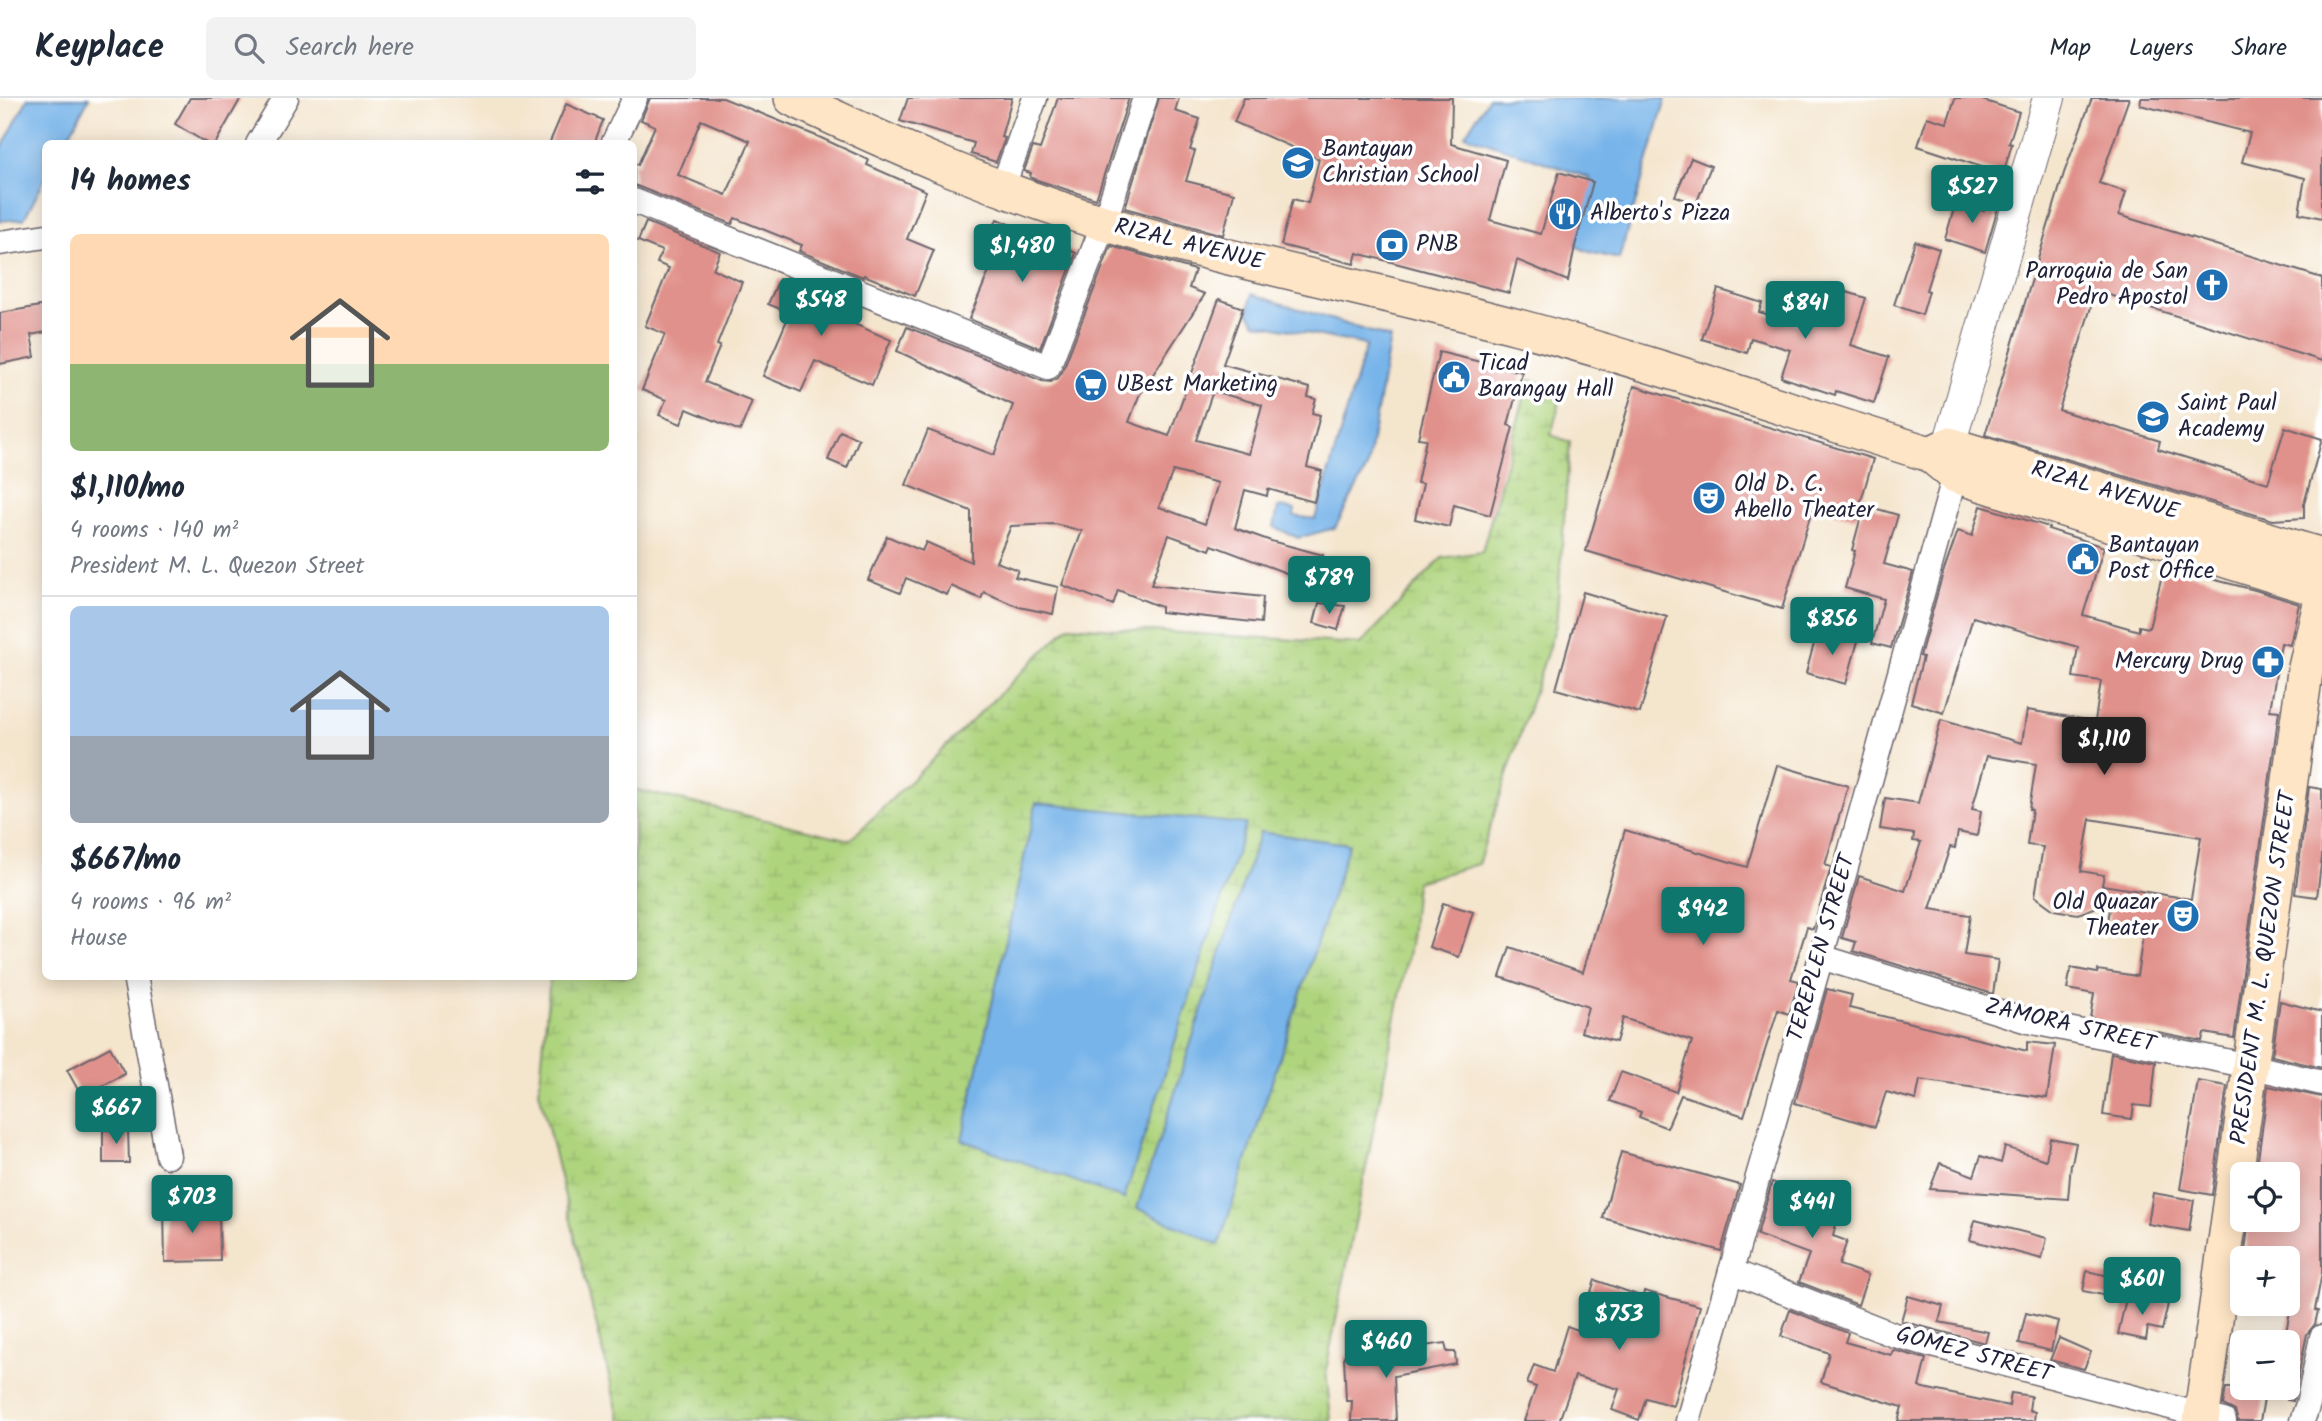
<!DOCTYPE html>
<html lang="en">
<head>
<meta charset="utf-8">
<style>
	:root { --surface:#fff; --page:#f2f2f3; --text:#1f2937; --muted:#747a83; --line:#e0e1e3; --accent:#0f766e }
	body { margin:0; font-family:Kalam,sans-serif; background:var(--page); color:var(--text); height:100vh; display:flex; flex-direction:column; font-size:26px; white-space:nowrap }
	* { box-sizing:border-box; margin:0 }
	p { font-size:23px; color:var(--muted) }
	.icon { flex:none; width:38px; height:38px; fill:none; stroke:currentColor; stroke-width:2; stroke-linecap:round; stroke-linejoin:round }
	.map { position:relative; flex:1; overflow:hidden }
	.drawer { position:absolute; left:42px; top:42px; width:595px; height:840px; display:flex; flex-direction:column; background:var(--surface); border-radius:10px; box-shadow:0 4px 18px #0003 }
	.drawer>* { flex:none }
	.controls { position:absolute; left:2230px; top:1064px; display:grid; gap:14px }
	.controls a { display:grid; place-items:center; width:70px; height:70px; border-radius:10px; background:var(--surface); box-shadow:0 4px 18px #0003; font-size:35px }
	.price { position:absolute; translate:-50% -60px; padding:0 16px; border-radius:7px; background:var(--accent); color:#fff; font-size:23px; line-height:46px; filter:drop-shadow(0 2px 4px #0008) }
	.price::after { content:''; position:absolute; left:50%; top:42px; width:21px; height:16px; margin-left:-10px; background:inherit; clip-path:polygon(0 0,100% 0,50% 100%) }
	.price.on { background:#222; color:#fff }
	ul { padding:0; list-style:none }
	li { display:grid; align-content:center; gap:14px; height:371px; padding:0 28px }
	li+li { border-top:2px solid var(--line) }
	li span { display:grid; place-items:center; height:217px; border-radius:10px; color:#555 }
	li>.icon { margin-inline-start:auto }
	span .icon { width:126px; height:126px; fill:#fffc; stroke-width:1 }
	li b { font-size:30px }
	h2 { display:flex; justify-content:space-between; align-items:center; height:84px; padding:0 28px; font-size:30px }
	header { display:flex; align-items:center; gap:42px; box-sizing:border-box; height:98px; padding:0 35px; background:var(--surface); border-bottom:2px solid var(--line) }
	header strong { font-size:33px }
	nav { display:flex; gap:38px; margin-inline-start:auto; font-size:24px }
	.search { width:490px; height:63px; background:var(--page); display:flex; align-items:center; gap:18px; box-sizing:border-box; padding:0 24px; border-radius:10px; color:var(--muted); font-size:26px }
	.map>svg:first-child { display:block }
	.wetland { fill:url(#wetland-marsh); stroke:#687b5c; stroke-width:2 }
	.water { fill:#77b4e9; stroke:#4c6b92; stroke-width:2 }
	.building { fill:#e1918b; fill-rule:evenodd }
	.lines { fill:none; stroke-linecap:round; stroke-linejoin:round }
	.minor-casing { stroke:#6c666e; stroke-width:27 }
	.tertiary-casing { stroke:#6c666e; stroke-width:34 }
	.secondary-casing { stroke:#6c666e; stroke-width:38 }
	.minor { stroke:#fff; stroke-width:24 }
	.tertiary { stroke:#fff; stroke-width:32 }
	.secondary { stroke:#fee5c5; stroke-width:35 }
	.labels { text-anchor:middle; dominant-baseline:central; stroke-width:7; stroke-linejoin:round; paint-order:stroke }
	.poi-label { font-size:23px; fill:#22223b; stroke:#fff; text-anchor:start }
	.street-label { font-size:23px; fill:#22223b; stroke:#fff }
</style>
</head>
<body>
<header>
<strong>Keyplace</strong>
<div class="search"><svg class="icon" aria-label="search" viewBox="0 0 24 24"><circle cx="10" cy="10" r="6"/><path d="M15 15l6 6"/></svg>Search here</div>
<nav><a>Map</a><a>Layers</a><a>Share</a></nav>
</header>
<div class="map">
<svg width="2322" height="1323" viewBox="0 0 2322 1323">
	<defs>
		<pattern id="wetland-marsh" width="20" height="14" patternUnits="userSpaceOnUse" patternTransform="scale(1.75)"><rect width="20" height="14" fill="#afd47e"/><path d="M1 5h8M5 5V1M11 12h8M15 12V8" fill="none" stroke="#96b66e"/></pattern>
	</defs>
	<rect width="100%" height="100%" fill="#fff"/>
	<filter id="ink" filterUnits="userSpaceOnUse"><feTurbulence type="fractalNoise" baseFrequency=".0143" numOctaves="2"/><feDisplacementMap in="SourceGraphic" scale="14" xChannelSelector="R" yChannelSelector="G"/><feConvolveMatrix kernelMatrix="1 2 1 2 8 2 1 2 1" color-interpolation-filters="sRGB"/></filter>
	<filter id="wash" filterUnits="userSpaceOnUse"><feTurbulence type="fractalNoise" baseFrequency=".00686" numOctaves="4" result="noise"/><feDisplacementMap in="SourceGraphic" scale="28" xChannelSelector="R" yChannelSelector="G"/><feGaussianBlur stdDeviation="1.57" result="paint"/><feColorMatrix in="noise" values="0 0 0 0 0 0 0 0 0 0 0 0 0 0 0 0 0 1.4 0 .05"/><feComposite in="paint" operator="in"/></filter>
	<g filter="url(#wash)">
		<rect width="100%" height="100%" fill="#f4e5cd"/>
		<polygon class="wetland" points="1529,282 1563,291 1551,337 1570,344 1556,527 1478,766 1416,784 1411,842 1326,1272 1331,1323 620,1323 539,993 550,879 634,878 634,691 850,742 1069,528 1361,546 1442,460 1482,454"/>
		<g class="water">
			<polygon points="28,0 89,0 65,45 46,46 45,81 24,121 0,123 0,53"/>
			<polygon points="1489,0 1666,0 1619,161 1589,154 1575,148 1590,80 1465,37"/>
			<polygon points="1252,196 1390,240 1367,370 1335,430 1298,440 1274,429 1278,409 1295,411 1294,418 1315,421 1366,247 1256,225 1248,214"/>
			<polygon points="1036,705 1246,726 1124,1101 962,1042"/>
			<polygon points="1260,734 1349,746 1219,1147 1137,1110"/>
		</g>
		<g id="blocks">
			<g class="building">
				<polygon points="190,0 241,0 215,46 208,46 175,26"/>
				<path d="M 650,0 L 723,0 L 819,39 L 869,62 L 867,67 L 926,93 L 907,141 L 934,152 L 915,198 L 864,177 L 863,179 L 799,153 L 802,147 L 735,120 L 732,126 L 634,87 L 634,65 L 638,67 L 655,28 L 641,22 ZM 701,22 L 750,43 L 726,97 L 678,77 Z"/>
				<polygon points="908,0 1012,0 1001,39 1005,40 996,64 971,56 974,45 900,23"/>
				<polygon points="1058,0 1129,0 1096,101 1034,81 1030,79 1031,75 1024,73 1033,49 1040,51"/>
				<polygon points="1159,0 1179,0 1175,13 1200,21 1190,52 1195,53 1186,83 1234,95 1223,137 1125,110"/>
				<polygon points="1244,0 1452,0 1451,46 1506,62 1490,122 1541,136 1559,74 1593,84 1575,148 1568,183 1517,162 1509,195 1357,155 1354,166 1281,147 1293,101 1308,105 1319,61 1234,24"/>
				<polygon points="1955,0 1976,0 2019,14 2009,45 2012,46 2003,76 1918,48 1927,19 1947,25"/>
				<polygon points="2092,0 2129,0 2099,85 2126,94 2119,117 2322,180 2322,263 2096,193 2059,312 2160,343 2158,351 2268,385 2285,329 2322,341 2304,406 2304,420 2273,422 1985,337 2064,75"/>
				<polygon points="2141,0 2322,0 2322,120 2299,115 2305,80 2242,64 2250,35 2140,7"/>
				<polygon points="566,6 603,22 594,46 549,46"/>
				<polygon points="1691,60 1711,68 1696,106 1675,98"/>
				<polygon points="1988,102 1999,106 1985,154 1945,141 1956,104 1984,113"/>
				<polygon points="997,121 1076,155 1040,250 969,221 995,159 983,154"/>
				<polygon points="646,124 720,154 713,171 742,184 717,247 720,248 705,284 752,303 740,333 687,311 681,326 659,317 666,302 642,292 665,236 645,228 669,170 657,165 662,153 638,143"/>
				<polygon points="1915,143 1939,151 1926,192 1929,193 1922,217 1894,207"/>
				<path d="M 1111,148 L 1195,172 L 1189,190 L 1205,196 L 1139,298 L 1129,324 L 1169,338 L 1219,201 L 1243,210 L 1223,266 L 1310,290 L 1308,299 L 1316,301 L 1312,315 L 1320,317 L 1307,369 L 1322,373 L 1314,404 L 1268,391 L 1267,398 L 1245,392 L 1235,430 L 1271,443 L 1323,457 L 1315,486 L 1212,447 L 1210,452 L 1169,437 L 1151,487 L 1263,499 L 1261,525 L 1161,514 L 1161,509 L 1118,492 L 1113,507 L 1062,487 L 1082,433 L 1055,426 L 1011,428 L 996,464 L 1018,472 L 1015,479 L 1058,489 L 1053,516 L 1019,509 L 984,494 L 981,501 L 951,488 L 947,497 L 906,480 L 900,495 L 868,482 L 887,438 L 922,453 L 926,444 L 971,464 L 971,413 L 906,387 L 928,332 L 994,357 L 1013,307 L 897,253 L 907,229 L 1042,283 L 1051,284 L 1058,280 L 1062,274 ZM 1213,293 L 1262,307 L 1249,356 L 1196,342 ZM 1173,373 L 1218,385 L 1205,426 L 1159,409 Z"/>
				<polygon points="787,180 852,206 845,222 891,242 872,287 815,263 801,294 763,278 790,215 768,206 779,181 785,184"/>
				<polygon points="1821,186 1866,200 1851,247 1889,259 1874,305 1836,293 1835,297 1781,279 1790,252 1751,240 1747,255 1702,241 1718,191 1762,205 1759,214 1808,229"/>
				<polygon points="46,207 46,234 31,237 35,259 0,266 0,215"/>
				<polygon points="1439,254 1522,274 1508,327 1513,329 1490,417 1454,407 1449,429 1415,421 1423,386 1417,385 1426,341 1418,340"/>
				<polygon points="1634,288 1873,361 1856,421 1813,409 1782,511 1586,453"/>
				<polygon points="840,333 859,341 847,370 828,362"/>
				<polygon points="1864,407 1898,417 1884,466 1913,474 1891,550 1872,545 1884,501 1845,490 1855,453 1852,452"/>
				<path d="M 1981,408 L 2049,429 L 2048,431 L 2104,449 L 2083,517 L 2139,533 L 2139,528 L 2149,530 L 2164,469 L 2255,492 L 2299,506 L 2290,547 L 2281,545 L 2270,612 L 2279,613 L 2234,940 L 2204,935 L 2202,943 L 2090,920 L 2094,896 L 2067,891 L 2071,870 L 2097,875 L 2098,872 L 2137,878 L 2144,830 L 2108,824 L 2111,804 L 2078,816 L 2054,812 L 2035,798 L 2043,749 L 2027,747 L 2032,712 L 2029,711 L 2036,666 L 1987,658 L 1972,711 L 1981,713 L 1977,738 L 1958,734 L 1955,750 L 1950,749 L 1930,811 L 1970,817 L 1964,857 L 1998,862 L 1993,896 L 1853,853 L 1856,844 L 1842,840 L 1859,778 L 1905,793 L 1921,744 L 1913,743 L 1914,736 L 1880,731 L 1885,700 L 1918,705 L 1941,622 L 2022,645 L 2027,612 L 2095,623 L 2101,583 L 2073,579 L 2078,549 L 1973,519 L 1944,615 L 1911,605 L 1923,559 L 1920,558 L 1943,475 L 1958,433 L 1972,438 ZM 2090,721 L 2201,739 L 2191,801 L 2102,787 L 2104,777 L 2081,773 Z"/>
				<polygon points="1583,494 1667,519 1640,615 1556,591"/>
				<polygon points="1319,505 1345,508 1338,532 1314,525"/>
				<polygon points="1818,531 1858,543 1846,586 1806,575"/>
				<polygon points="1777,667 1848,688 1825,767 1831,769 1813,831 1807,829 1791,881 1799,883 1789,916 1778,912 1744,1018 1681,997 1667,1030 1639,1019 1641,1014 1610,1003 1621,974 1676,994 1692,943 1623,920 1616,944 1581,934 1588,909 1500,879 1510,849 1583,874 1625,732 1747,769"/>
				<polygon points="2309,689 2322,691 2322,758 2317,799 2295,796"/>
				<polygon points="1443,805 1473,814 1459,859 1429,849"/>
				<polygon points="1827,891 1852,897 1849,910 2027,953 2027,944 2055,947 2047,1000 1920,982 1916,1002 1886,994 1875,1029 1795,1005"/>
				<polygon points="2280,903 2322,914 2322,970 2272,958"/>
				<polygon points="110,949 125,976 82,999 67,972"/>
				<polygon points="2111,955 2156,964 2151,1009 2134,1007 2132,1021 2103,1017"/>
				<polygon points="2198,983 2227,988 2212,1097 2180,1091"/>
				<polygon points="2268,988 2322,999 2322,1175 2315,1212 2318,1213 2315,1226 2307,1236 2293,1303 2287,1302 2287,1244 2284,1244 2295,1188 2287,1186 2287,1160 2244,1160 2249,1122 2287,1122 2287,1076 2256,1076"/>
				<polygon points="128,1031 129,1065 103,1065 103,1032"/>
				<polygon points="2050,1040 2076,1045 2072,1066 2071,1066 2068,1101 1930,1091 1940,1065 1974,1078 1981,1058 2001,1065 2005,1049 2046,1062"/>
				<polygon points="1621,1054 1740,1087 1721,1153 1603,1120"/>
				<polygon points="1772,1084 1841,1108 1833,1138 1847,1143 1839,1167 1868,1177 1858,1207 1799,1184 1809,1156 1757,1137"/>
				<polygon points="2153,1095 2194,1102 2189,1133 2148,1126"/>
				<polygon points="164,1110 219,1110 220,1163 165,1164"/>
				<polygon points="1975,1122 2047,1140 2042,1161 1970,1142"/>
				<polygon points="2087,1173 2117,1180 2113,1199 2083,1193"/>
				<polygon points="1595,1182 1643,1199 1644,1193 1700,1208 1673,1308 1646,1300 1639,1322 1612,1312 1619,1291 1575,1278 1559,1323 1524,1323 1536,1289 1527,1286 1534,1267 1553,1274 1567,1228 1578,1232"/>
				<polygon points="2127,1196 2168,1206 2162,1232 2148,1229 2146,1242 2118,1236"/>
				<polygon points="1908,1198 1943,1208 1939,1224 1988,1234 1985,1245 1901,1223"/>
				<polygon points="1790,1212 1848,1235 1845,1244 1891,1257 1893,1252 1926,1261 1919,1289 2009,1308 2011,1295 2031,1298 2029,1312 2035,1314 2034,1323 1898,1323 1902,1309 1821,1284 1829,1255 1781,1238"/>
				<polygon points="2026,1215 2058,1223 2051,1253 2019,1245"/>
				<polygon points="2059,1240 2091,1254 2084,1271 2050,1262"/>
				<polygon points="1445,1245 1447,1254 1455,1254 1456,1266 1394,1278 1396,1323 1351,1323 1352,1303 1346,1303 1344,1258 1425,1255 1424,1248"/>
				<polygon points="2226,1290 2266,1290 2260,1323 2238,1323 2235,1313 2223,1307"/>
			</g>
		</g>
	</g>
	<g filter="url(#ink)">
		<use href="#blocks" fill-opacity="0" stroke="#6c666e" stroke-width="2"/>
		<g class="lines">
			<defs>
				<g id="minor">
					<polyline points="258,46 286,0"/>
					<polyline points="613,46 635,0"/>
					<polyline points="1002,91 1035,0"/>
					<polyline points="634,103 1048,269 1104,125 1145,0"/>
					<polyline points="0,145 46,138"/>
					<polyline points="1821,859 2028,923 2250,968 2322,985"/>
					<polyline points="135,878 168,1058"/>
					<polyline points="1731,1173 1894,1237 2224,1323"/>
					<polyline points="1688,1323 1821,859 1955,377"/>
					<polyline points="2302,1323 2308,1306 2322,1239"/>
				</g>
				<polyline id="tertiary" points="1954,373 1949,347 2049,0"/>
				<g id="secondary">
					<path d="M 792,0 C 894,48 996,93 1104,125 C 1240,166 1380,192 1518,229 C 1657,266 1793,314 1930,356 L 1955,377 L 2322,492"/>
					<polyline points="1930,356 1949,347 2322,458"/>
					<polyline points="2201,1323 2305,574 2322,501"/>
				</g>
			</defs>
			<use href="#minor" class="minor-casing"/>
			<use href="#tertiary" class="tertiary-casing"/>
			<use href="#secondary" class="secondary-casing"/>
			<use href="#minor" class="minor"/>
			<use href="#tertiary" class="tertiary"/>
			<use href="#secondary" class="secondary"/>
		</g>
	</g>
	<defs>
		<symbol id="school-disc" viewBox="-11 -11 22 22"><circle r="9.5" fill="#1f6fb2" stroke="#fff"/><path d="M0-5L7-2L0 1L-7-2ZM-4 1L0 2.5L4 1V4Q0 6-4 4Z" fill="#fff"/></symbol>
		<symbol id="restaurant-disc" viewBox="-11 -11 22 22"><circle r="9.5" fill="#1f6fb2" stroke="#fff"/><path d="M-5-6h1v4h1v-4h1v4h1v-4h1v5L-1.5 .5V6h-2V.5L-5-1ZM5-6V6H3V1.5H1.5Q1.5-4 5-6Z" fill="#fff"/></symbol>
		<symbol id="bank-disc" viewBox="-11 -11 22 22"><circle r="9.5" fill="#1f6fb2" stroke="#fff"/><path d="M-6-4H6V4H-6ZM0-2.3a2.3 2.3 0 1 0 0 4.6a2.3 2.3 0 1 0 0-4.6Z" fill="#fff"/></symbol>
		<symbol id="church-disc" viewBox="-11 -11 22 22"><circle r="9.5" fill="#1f6fb2" stroke="#fff"/><path d="M-1.2-6h2.4v3.5h3.3v2.4h-3.3V6h-2.4V-.1h-3.3v-2.4h3.3Z" fill="#fff"/></symbol>
		<symbol id="civic-disc" viewBox="-11 -11 22 22"><circle r="9.5" fill="#1f6fb2" stroke="#fff"/><path d="M-.6-6.5H3V-4.5H.6V-3L4-1V1h2V6H-6V1h2V-1L-.6-3ZM-1.2 2.5V6h2.4V2.5Z" fill="#fff"/></symbol>
		<symbol id="supermarket-disc" viewBox="-11 -11 22 22"><circle r="9.5" fill="#1f6fb2" stroke="#fff"/><path d="M-6-5.5h2.5l.6 2H6L4.5 2H-2.5L-4.4-4H-6ZM-1.5 3.2a1.3 1.3 0 1 0 .1 0ZM3 3.2a1.3 1.3 0 1 0 .1 0Z" fill="#fff"/></symbol>
		<symbol id="theatre-disc" viewBox="-11 -11 22 22"><circle r="9.5" fill="#1f6fb2" stroke="#fff"/><path d="M-5-5.5Q0-4 5-5.5V0Q5 5 0 6Q-5 5-5 0ZM-3.3-2.5H-1v1.5H-3.3ZM1-2.5H3.3v1.5H1ZM-2.8 1Q0 5.5 2.8 1Z" fill="#fff"/></symbol>
		<symbol id="pharmacy-disc" viewBox="-11 -11 22 22"><circle r="9.5" fill="#1f6fb2" stroke="#fff"/><path d="M-2-6h4v4h4v4h-4v4h-4v-4h-4v-4h4Z" fill="#fff"/></symbol>
	</defs>
	<g fill-rule="evenodd">
		<use href="#school-disc" x="1279" y="46" width="38" height="38"/>
		<use href="#restaurant-disc" x="1546" y="97" width="38" height="38"/>
		<use href="#bank-disc" x="1373" y="128" width="38" height="38"/>
		<use href="#church-disc" x="2193" y="168" width="38" height="38"/>
		<use href="#civic-disc" x="1435" y="260" width="38" height="38"/>
		<use href="#supermarket-disc" x="1072" y="268" width="38" height="38"/>
		<use href="#school-disc" x="2134" y="300" width="38" height="38"/>
		<use href="#theatre-disc" x="1690" y="381" width="38" height="38"/>
		<use href="#civic-disc" x="2064" y="442" width="38" height="38"/>
		<use href="#pharmacy-disc" x="2249" y="545" width="38" height="38"/>
		<use href="#theatre-disc" x="2164" y="799" width="38" height="38"/>
	</g>
	<g class="labels">
		<g class="poi-label">
			<text x="1322" y="52">Bantayan<tspan x="1322" dy="26">Christian School</tspan></text>
			<text x="1590" y="116">Alberto's Pizza</text>
			<text x="1416" y="147">PNB</text>
			<text x="2188" y="174" text-anchor="end">Parroquia de San<tspan x="2188" dy="26">Pedro Apostol</tspan></text>
			<text x="1478" y="266">Ticad<tspan x="1478" dy="26">Barangay Hall</tspan></text>
			<text x="1116" y="287">UBest Marketing</text>
			<text x="2178" y="306">Saint Paul<tspan x="2178" dy="26">Academy</tspan></text>
			<text x="1734" y="387">Old D. C.<tspan x="1734" dy="26">Abello Theater</tspan></text>
			<text x="2108" y="448">Bantayan<tspan x="2108" dy="26">Post Office</tspan></text>
			<text x="2244" y="564" text-anchor="end">Mercury Drug</text>
			<text x="2158" y="805" text-anchor="end">Old Quazar<tspan x="2158" dy="26">Theater</tspan></text>
		</g>
		<g class="street-label">
			<text transform="translate(1189 147) rotate(14)">RIZAL AVENUE</text>
			<text transform="translate(2105 393) rotate(17)">RIZAL AVENUE</text>
			<text transform="translate(1822 850) rotate(-74)">TEREPLEN STREET</text>
			<text transform="translate(2264 870) rotate(-82)">PRESIDENT M. L. QUEZON STREET</text>
			<text transform="translate(2070 928) rotate(13)">ZAMORA STREET</text>
			<text transform="translate(1974 1257) rotate(15)">GOMEZ STREET</text>
		</g>
	</g>
</svg>
<div class="controls">
<a><svg class="icon" aria-label="locate" viewBox="0 0 24 24"><circle cx="12" cy="12" r="6"/><path d="M12 2v4M12 18v4M2 12h4M18 12h4"/></svg></a>
<a>+</a>
<a>−</a>
</div>
<b class="price" style="left:1972px;top:127px">$527</b>
<b class="price" style="left:1022px;top:186px">$1,480</b>
<b class="price" style="left:821px;top:240px">$548</b>
<b class="price" style="left:1805px;top:243px">$841</b>
<b class="price" style="left:1329px;top:518px">$789</b>
<b class="price" style="left:1832px;top:559px">$856</b>
<b class="price on" style="left:2104px;top:679px">$1,110</b>
<b class="price" style="left:1703px;top:849px">$942</b>
<b class="price" style="left:116px;top:1048px">$667</b>
<b class="price" style="left:192px;top:1137px">$703</b>
<b class="price" style="left:1812px;top:1142px">$441</b>
<b class="price" style="left:2142px;top:1219px">$601</b>
<b class="price" style="left:1619px;top:1254px">$753</b>
<b class="price" style="left:1386px;top:1282px">$460</b>
<section class="drawer">
<h2>14 homes<svg class="icon" aria-label="filters" viewBox="0 0 24 24"><path d="M4 7h16M4 17h16"/><circle cx="9" cy="7" r="2"/><circle cx="15" cy="17" r="2"/></svg></h2>
<ul>
<li><span style="background:linear-gradient(#ffd9b3 60%,#8fb573 0)"><svg class="icon" aria-label="home" viewBox="0 0 24 24"><path d="M3 11l9-7 9 7M6 9v11h12V9"/></svg></span><div><b>$1,110/mo</b><p>4 rooms · 140 m²</p><p>President M. L. Quezon Street</p></div></li>
<li><span style="background:linear-gradient(#a9c7e8 60%,#9aa5b1 0)"><svg class="icon" aria-label="home" viewBox="0 0 24 24"><path d="M3 11l9-7 9 7M6 9v11h12V9"/></svg></span><div><b>$667/mo</b><p>4 rooms · 96 m²</p><p>House</p></div></li>
</ul>
</section>
</div>
</body>
</html>
